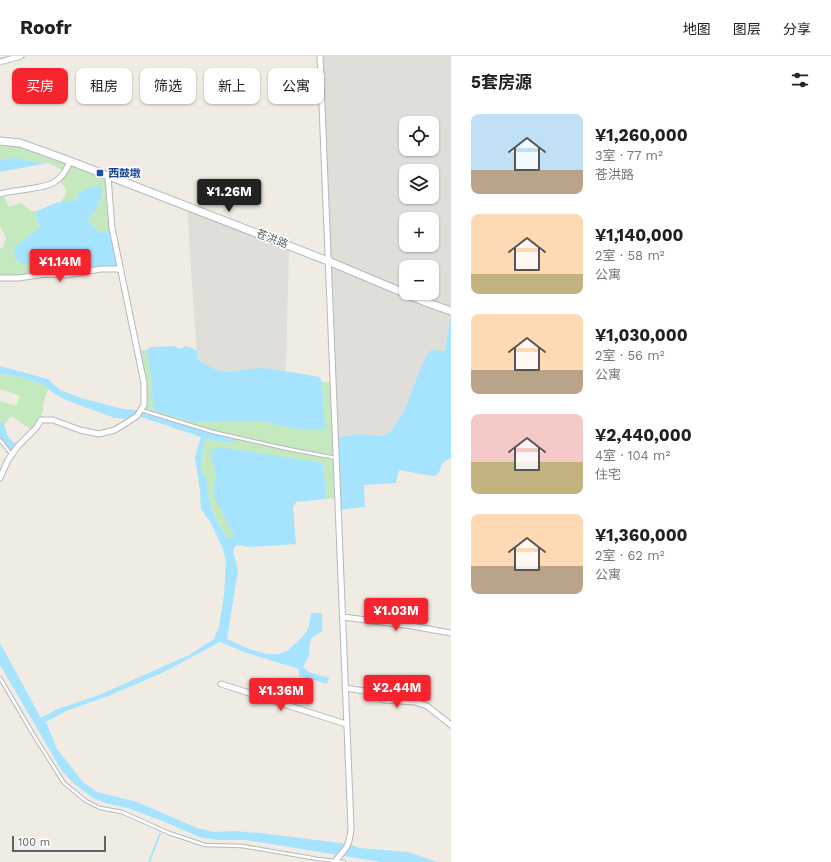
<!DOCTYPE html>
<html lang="zh">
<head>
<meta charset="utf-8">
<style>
	:root { --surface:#fff; --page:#f2f2f2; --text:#202124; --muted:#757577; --line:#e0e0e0; --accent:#f6242f }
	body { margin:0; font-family:"Work Sans","Noto Sans SC",sans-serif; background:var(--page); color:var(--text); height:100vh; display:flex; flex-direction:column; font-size:15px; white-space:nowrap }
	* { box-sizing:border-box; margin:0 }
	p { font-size:13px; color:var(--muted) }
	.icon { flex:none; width:22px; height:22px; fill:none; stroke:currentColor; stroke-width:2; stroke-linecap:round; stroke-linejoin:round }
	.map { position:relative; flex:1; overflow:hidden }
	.side { display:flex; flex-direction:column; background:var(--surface); width:380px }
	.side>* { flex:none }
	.hud { position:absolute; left:12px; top:12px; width:379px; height:36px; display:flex; gap:8px }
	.fabs { position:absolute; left:399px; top:60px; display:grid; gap:8px }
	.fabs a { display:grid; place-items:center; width:40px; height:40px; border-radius:8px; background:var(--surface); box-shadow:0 1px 3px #0004; font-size:20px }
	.scale { position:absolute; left:12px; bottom:10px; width:94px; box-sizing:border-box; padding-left:4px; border:2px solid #5c6266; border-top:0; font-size:11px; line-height:14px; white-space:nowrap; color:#5c6266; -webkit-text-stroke:3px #fff; paint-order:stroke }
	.price { position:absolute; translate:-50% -34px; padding:0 9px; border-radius:4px; background:var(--accent); color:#fff; font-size:13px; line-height:26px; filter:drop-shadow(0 1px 2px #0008) }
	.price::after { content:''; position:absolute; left:50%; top:24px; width:12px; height:9px; margin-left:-6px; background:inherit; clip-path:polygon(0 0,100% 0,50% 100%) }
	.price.current { background:#222; color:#fff }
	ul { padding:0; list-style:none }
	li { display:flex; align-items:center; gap:12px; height:100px; padding:0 20px }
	li span { display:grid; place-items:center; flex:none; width:112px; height:80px; border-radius:8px; color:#555 }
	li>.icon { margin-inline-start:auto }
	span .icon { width:48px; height:48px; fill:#fffc; stroke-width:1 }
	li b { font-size:17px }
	h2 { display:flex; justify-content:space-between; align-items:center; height:48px; padding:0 20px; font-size:17px }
	.pill { padding:0 14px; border-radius:8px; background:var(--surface); box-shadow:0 1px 3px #0004; font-size:14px; line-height:36px }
	.pill.current { background:var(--accent); color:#fff }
	header { display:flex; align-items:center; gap:24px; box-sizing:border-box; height:56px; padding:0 20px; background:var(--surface); border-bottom:1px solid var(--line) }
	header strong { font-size:19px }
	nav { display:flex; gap:22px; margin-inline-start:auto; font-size:14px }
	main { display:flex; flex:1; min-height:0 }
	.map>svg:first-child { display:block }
	.industrial { fill:#e0ded9; fill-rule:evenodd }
	.green { fill:#c4e9bf }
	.water { fill:#a5e3ff }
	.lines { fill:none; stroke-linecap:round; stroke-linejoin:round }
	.stream { stroke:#a5e3ff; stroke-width:2 }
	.service-casing { stroke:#b5b8bc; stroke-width:4.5 }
	.minor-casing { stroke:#b5b8bc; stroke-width:7 }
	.secondary-casing { stroke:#b3b9bd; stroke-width:9 }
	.service { stroke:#fff; stroke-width:2.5 }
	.minor { stroke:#fff; stroke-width:5 }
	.secondary { stroke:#fff; stroke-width:7 }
	.transit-dot { fill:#1a4fb4; stroke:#fff; stroke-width:1.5 }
	.labels { text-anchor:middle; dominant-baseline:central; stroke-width:3; stroke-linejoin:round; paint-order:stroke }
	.transit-label { font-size:11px; font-weight:bold; fill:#164399; stroke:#fff; text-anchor:start }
	.street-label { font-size:11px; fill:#5c6266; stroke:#fff }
</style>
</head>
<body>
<header>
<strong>Roofr</strong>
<nav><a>地图</a><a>图层</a><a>分享</a></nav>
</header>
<main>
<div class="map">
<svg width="451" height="806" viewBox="0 0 451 806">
	<rect width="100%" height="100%" fill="#f0ece4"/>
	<g class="industrial">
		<path d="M 320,0 L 451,0 L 451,257 L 445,295 L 431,294 L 425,302 L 420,313 L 405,353 L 391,375 L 383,380 L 358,378 L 335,382 ZM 406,67 L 432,67 L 432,93 L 406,93 ZM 406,115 L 432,115 L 432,141 L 406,141 ZM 406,163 L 432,163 L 432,189 L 406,189 ZM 406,211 L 432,211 L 432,237 L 406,237 Z"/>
		<polygon points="187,152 289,190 286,315 273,313 252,313 242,315 224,316 212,312 197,303"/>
	</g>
	<g class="green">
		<polygon points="0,85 20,87 108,121 112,172 104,177 98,175 88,165 91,158 78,144 60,147 65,140 66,133 59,123 65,115 47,107 34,106 18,102 0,103"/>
		<polygon points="2,137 9,151 21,147 31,155 37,155 35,160 40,170 37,174 14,191 37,206 38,220 0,222 0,193 3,191 6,182 0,170 0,138"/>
		<path d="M 137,294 L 146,294 L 151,320 L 153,350 L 206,366 L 265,366 L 303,374 L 325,374 L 322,326 L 333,326 L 338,442 L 326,443 L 323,407 L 212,405 L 216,418 L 214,430 L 220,452 L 234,480 L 227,482 C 219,468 210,454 208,438 C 207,430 208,423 202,417 L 201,402 L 205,383 L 233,387 L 234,381 L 213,376 L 141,354 L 144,327 Z"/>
		<polygon points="0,318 20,321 47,330 49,332 45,341 41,364 33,375 11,360 4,369 0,365 0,345 16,350 20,340 0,333"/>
	</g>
	<g class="water">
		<polygon points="18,102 34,106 47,107 0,116 0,103"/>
		<path d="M 100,130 L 102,133 C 101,139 100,149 96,154 C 92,160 91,157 88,165 L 98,175 L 104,177 L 112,172 L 120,213 L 38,220 L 37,206 L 21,208 C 15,203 14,199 14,191 L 37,174 L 40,170 L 35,160 L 37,155 L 55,147 L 77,144 L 79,137 L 88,132 Z"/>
		<path d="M 451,257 L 451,402 C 437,409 444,410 437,419 L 432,420 L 399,414 L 396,427 L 364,429 L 365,451 L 338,454 L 335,382 L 358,378 L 383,380 L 391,375 L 405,353 L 420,313 L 425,302 L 431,294 L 445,295 Z"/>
		<polygon points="173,290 181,293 185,290 192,292 197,295 197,303 212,312 224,316 259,312 273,313 320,321 322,326 325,374 303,374 265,366 194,366 156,355 153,351 151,320 146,294 151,291"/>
		<path d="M 0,310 L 48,323 L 60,334 L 81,342 L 123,353 L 141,354 L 175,365 L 234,381 L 234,387 L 205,383 L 201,402 L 202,417 C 208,422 207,430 208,438 C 210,454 219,468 227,482 L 234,480 L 214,440 L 214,430 L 216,418 L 212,405 L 212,395 L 218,391 L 323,407 L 326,443 L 296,446 L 293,451 L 296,488 L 249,491 L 240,489 L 235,490 L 233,495 L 238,514 L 227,583 C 243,590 270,605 287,595 C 290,593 293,589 296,587 C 308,576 309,573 311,557 L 322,557 L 322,576 C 306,582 311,587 309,599 C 308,603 305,607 303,611 L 309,616 L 329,622 L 327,628 L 299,620 L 299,613 L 247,597 L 220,586 L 162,617 L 108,640 L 66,655 L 46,666 L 57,693 L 83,726 L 97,736 L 137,746 L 197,772 L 215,776 L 234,775 L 261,777 L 348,788 L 360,792 L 408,796 L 437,806 L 381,806 L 246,784 L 218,784 L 199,781 L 165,766 L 128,752 L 108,748 L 93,742 L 73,727 L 62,715 L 0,609 L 0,587 L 41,662 L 55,654 L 99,639 L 189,599 L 214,583 L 219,571 L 224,539 L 226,507 L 223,493 L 211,467 L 201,453 L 200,436 L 195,401 L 201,381 L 138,360 L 127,363 L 115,362 L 66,344 L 53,337 L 46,330 L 38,327 L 20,321 L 0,318 Z"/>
		<polygon points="0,365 4,369 8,381 18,390 12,399 0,384"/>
	</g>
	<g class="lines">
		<polyline class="stream" points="149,806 160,778"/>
		<defs>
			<g id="service">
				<polyline points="141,354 213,376 288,393 336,402"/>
				<polyline points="0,384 12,399"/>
				<polyline points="0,622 36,683 64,727 86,745 100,752 122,756 169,777 205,789 242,790 318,803 344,806"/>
			</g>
			<g id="minor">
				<path d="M 320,0 L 351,771 C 350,789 347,792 335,805"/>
				<polyline points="0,6 21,0"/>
				<path d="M 0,138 C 7,136 15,135 22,134 C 46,130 60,131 70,105"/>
				<polyline points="0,222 18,222 47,218 67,219 101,213 120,213"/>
				<polyline points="0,422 8,404 18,390 36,372 41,364 53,364 80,374 99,378 115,374 137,360 144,349 144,327 112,172 108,121"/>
				<polyline points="343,561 412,570 451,577"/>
				<polyline points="221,628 346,668"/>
				<polyline points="345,632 371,636 384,644 415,646 427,650 451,669"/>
			</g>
			<polyline id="secondary" points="0,85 20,87 70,105 328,205 428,247 451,255"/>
		</defs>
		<use href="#service" class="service-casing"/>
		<use href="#minor" class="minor-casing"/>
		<use href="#secondary" class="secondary-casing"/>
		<use href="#service" class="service"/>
		<use href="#minor" class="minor"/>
		<use href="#secondary" class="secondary"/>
	</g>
	<rect class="transit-dot" x="96" y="113" width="8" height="8" rx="2"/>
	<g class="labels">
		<g class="transit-label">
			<text x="108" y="117">西鼓墩</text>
		</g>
		<g class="street-label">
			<text transform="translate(272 183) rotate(21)">苍洪路</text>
		</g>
	</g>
</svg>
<div class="fabs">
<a><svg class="icon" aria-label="locate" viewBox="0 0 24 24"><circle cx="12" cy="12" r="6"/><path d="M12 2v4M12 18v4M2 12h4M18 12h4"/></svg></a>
<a><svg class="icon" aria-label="layers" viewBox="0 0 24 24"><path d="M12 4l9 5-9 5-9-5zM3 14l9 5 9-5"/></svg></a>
<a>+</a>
<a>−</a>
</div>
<div class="scale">100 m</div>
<b class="price current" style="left:229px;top:157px">¥1.26M</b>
<b class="price" style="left:60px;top:227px">¥1.14M</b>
<b class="price" style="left:396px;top:576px">¥1.03M</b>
<b class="price" style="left:397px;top:653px">¥2.44M</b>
<b class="price" style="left:281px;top:656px">¥1.36M</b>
<div class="hud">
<a class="pill current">买房</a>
<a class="pill">租房</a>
<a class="pill">筛选</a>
<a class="pill">新上</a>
<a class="pill">公寓</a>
</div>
</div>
<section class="side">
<h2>5套房源<svg class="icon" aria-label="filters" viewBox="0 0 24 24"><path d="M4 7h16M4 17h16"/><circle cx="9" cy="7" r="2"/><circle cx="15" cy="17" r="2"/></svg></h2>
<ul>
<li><span style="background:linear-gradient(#bfe0f5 70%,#b9a48a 0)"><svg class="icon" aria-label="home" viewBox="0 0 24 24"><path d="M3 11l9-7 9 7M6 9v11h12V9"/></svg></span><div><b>¥1,260,000</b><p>3室 · 77 m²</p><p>苍洪路</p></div></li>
<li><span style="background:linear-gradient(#ffd9b3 75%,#c2b280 0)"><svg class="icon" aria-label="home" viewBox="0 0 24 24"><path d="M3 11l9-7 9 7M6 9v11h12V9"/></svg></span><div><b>¥1,140,000</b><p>2室 · 58 m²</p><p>公寓</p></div></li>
<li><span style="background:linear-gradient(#ffd9b3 70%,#b9a48a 0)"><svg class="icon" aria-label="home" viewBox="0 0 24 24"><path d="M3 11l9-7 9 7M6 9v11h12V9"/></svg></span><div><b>¥1,030,000</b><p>2室 · 56 m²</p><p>公寓</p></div></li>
<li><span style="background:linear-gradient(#f6c9c9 60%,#c2b280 0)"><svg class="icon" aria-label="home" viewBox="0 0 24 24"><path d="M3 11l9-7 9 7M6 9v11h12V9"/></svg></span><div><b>¥2,440,000</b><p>4室 · 104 m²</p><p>住宅</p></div></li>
<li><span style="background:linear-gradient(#ffd9b3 65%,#b9a48a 0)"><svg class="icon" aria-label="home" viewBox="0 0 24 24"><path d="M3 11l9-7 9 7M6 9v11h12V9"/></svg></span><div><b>¥1,360,000</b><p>2室 · 62 m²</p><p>公寓</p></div></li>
</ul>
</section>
</main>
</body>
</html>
